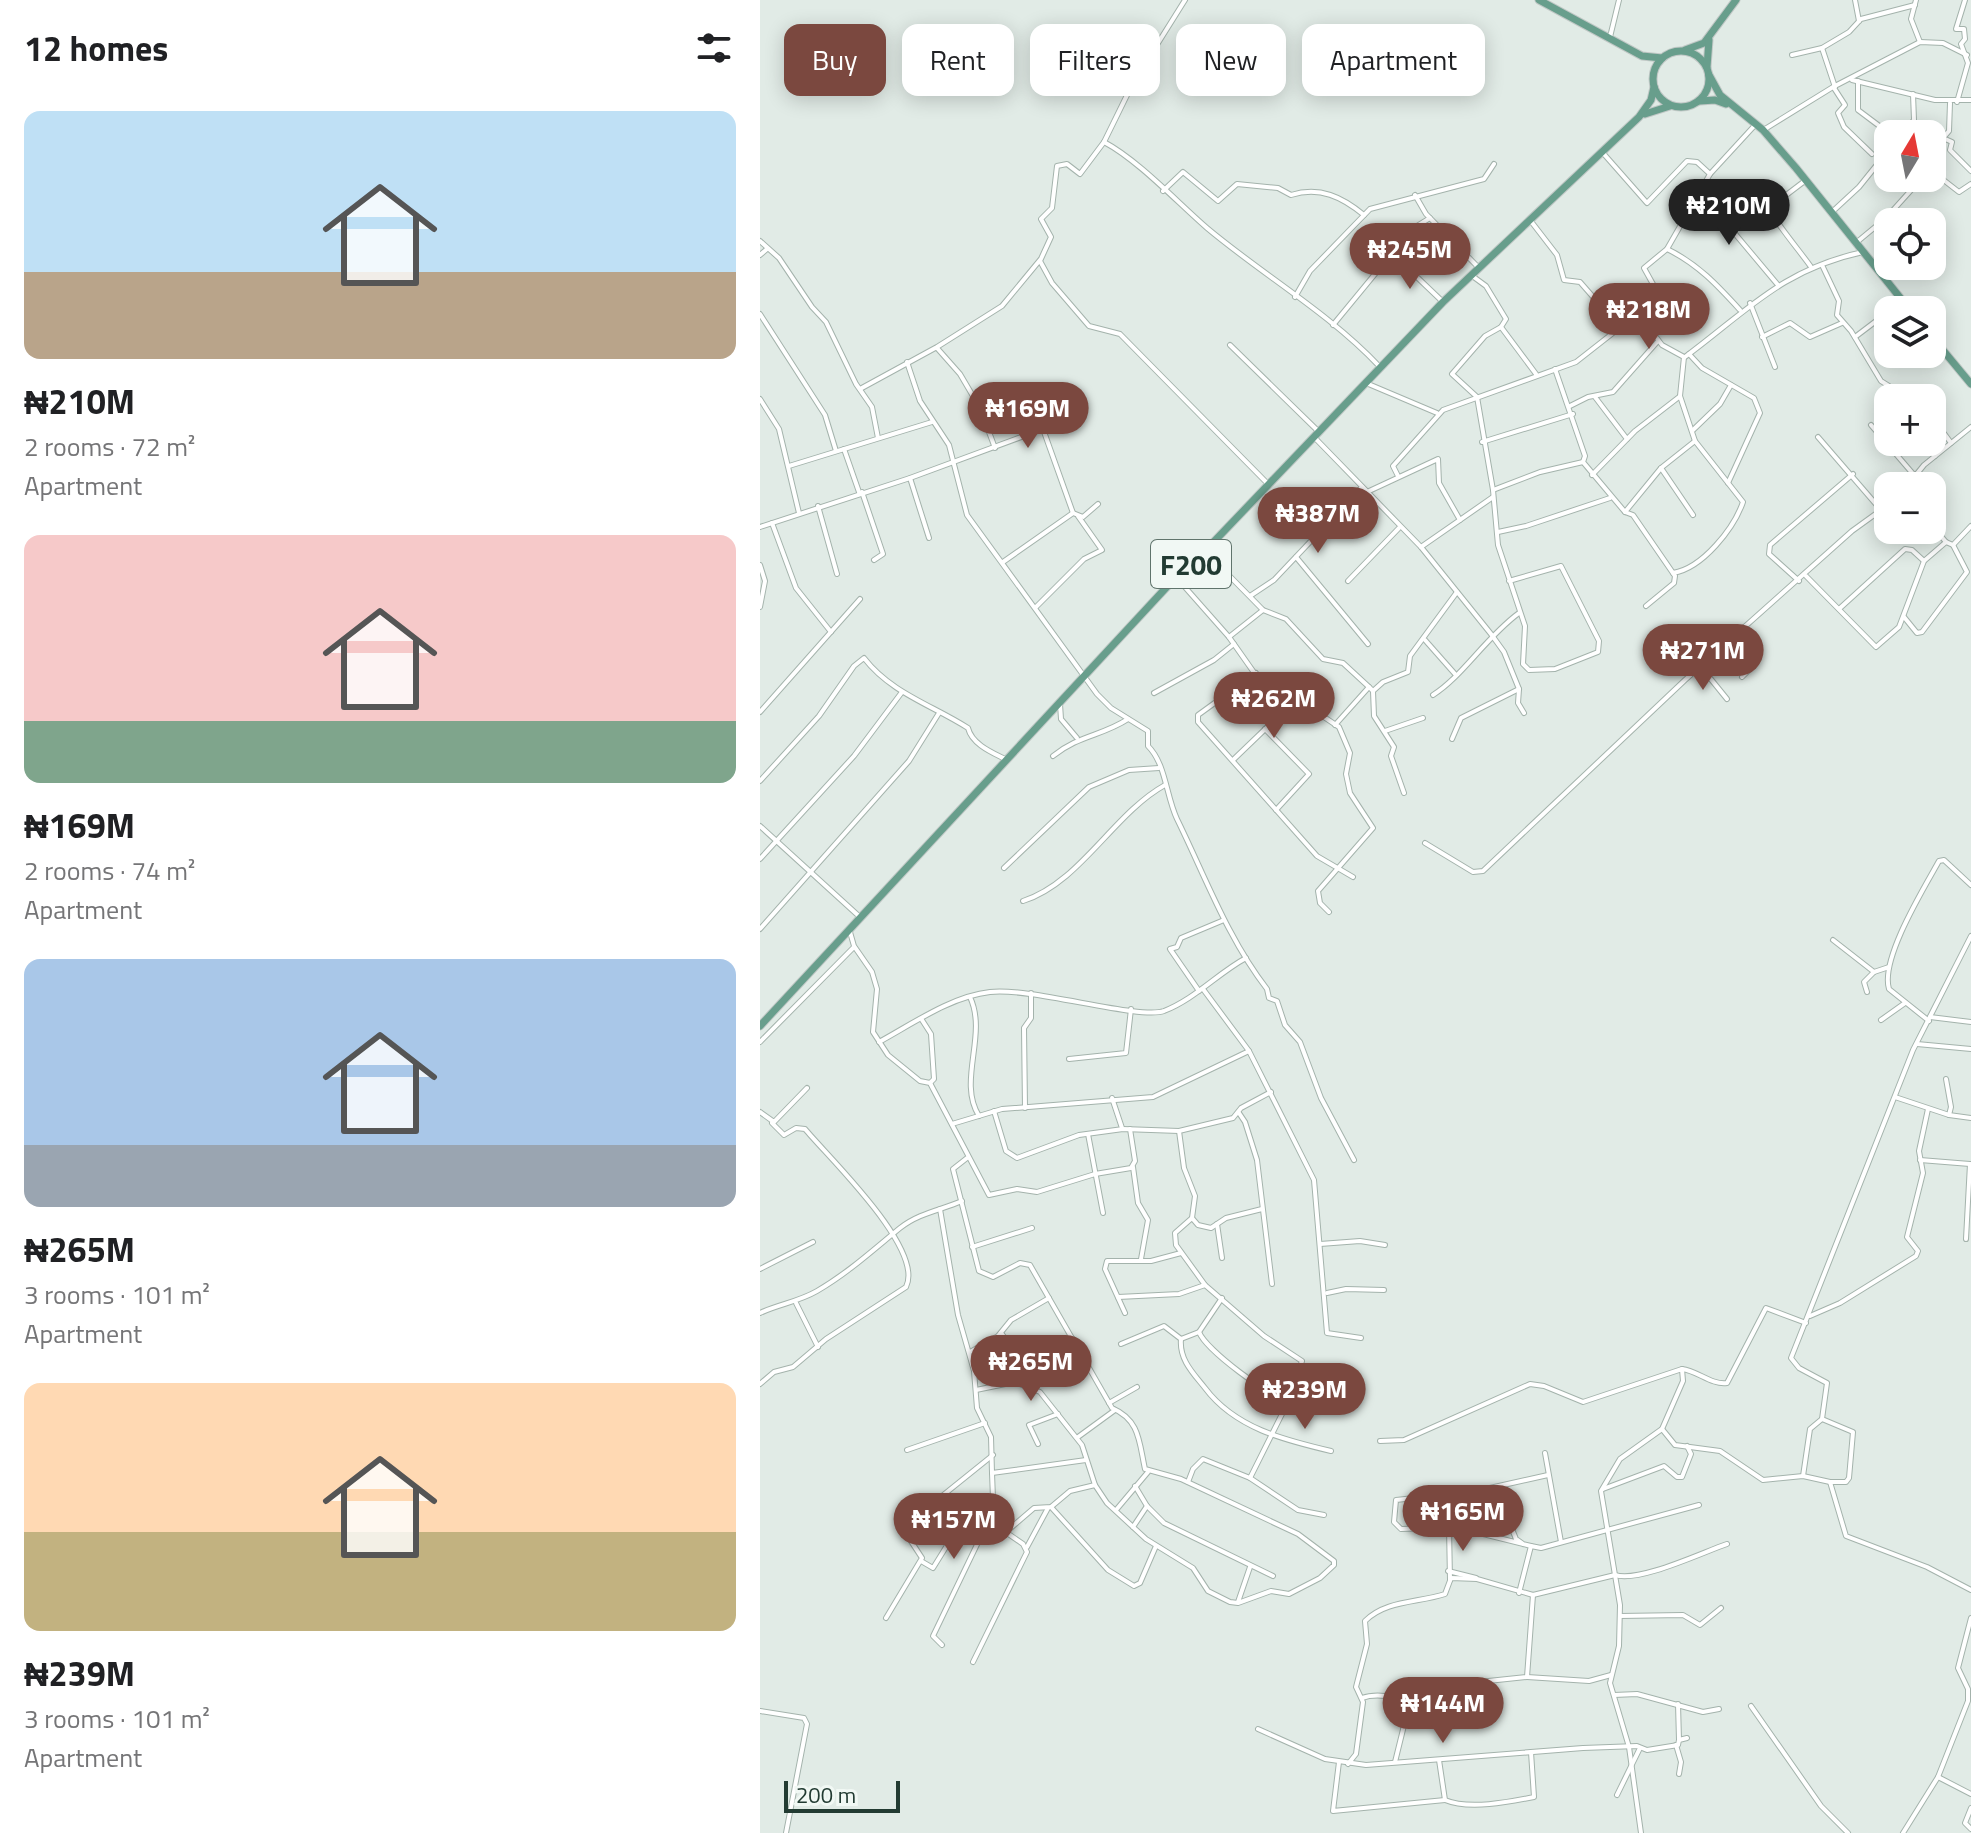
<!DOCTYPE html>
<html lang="en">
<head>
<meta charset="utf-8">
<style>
	:root { --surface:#fff; --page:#f2f2f2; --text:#202124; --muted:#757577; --accent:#7b483f }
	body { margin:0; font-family:"Titillium Web",sans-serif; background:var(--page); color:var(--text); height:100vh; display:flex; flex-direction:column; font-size:30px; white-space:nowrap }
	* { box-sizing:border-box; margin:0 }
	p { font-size:26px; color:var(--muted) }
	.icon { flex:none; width:44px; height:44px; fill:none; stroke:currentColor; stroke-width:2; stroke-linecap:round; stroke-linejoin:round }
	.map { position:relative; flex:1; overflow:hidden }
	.details { display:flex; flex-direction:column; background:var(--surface); width:760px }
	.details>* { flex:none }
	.top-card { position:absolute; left:24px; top:24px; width:760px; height:72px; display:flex; gap:16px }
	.needle { width:52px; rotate:10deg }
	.buttons { position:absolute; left:1114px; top:120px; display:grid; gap:16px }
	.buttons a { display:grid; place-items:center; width:72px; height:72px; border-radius:16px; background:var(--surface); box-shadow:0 4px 20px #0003; font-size:40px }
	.scale { position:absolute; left:24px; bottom:20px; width:116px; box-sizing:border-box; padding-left:8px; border:4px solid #223b32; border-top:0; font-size:22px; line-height:28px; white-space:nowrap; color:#223b32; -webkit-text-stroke:6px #f1f8f4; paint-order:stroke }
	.price { position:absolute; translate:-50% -68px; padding:0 18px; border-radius:28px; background:var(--accent); color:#fff; font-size:26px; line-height:52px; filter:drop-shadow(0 2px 4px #0008) }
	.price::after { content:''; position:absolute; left:50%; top:48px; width:24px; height:18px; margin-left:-12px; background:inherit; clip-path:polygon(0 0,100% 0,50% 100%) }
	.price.on { background:#222; color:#fff }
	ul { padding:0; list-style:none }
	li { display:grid; align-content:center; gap:16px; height:424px; padding:0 24px }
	li span { display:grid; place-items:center; height:248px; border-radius:16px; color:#555 }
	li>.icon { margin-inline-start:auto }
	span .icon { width:144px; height:144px; fill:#fffc; stroke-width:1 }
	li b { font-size:34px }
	h2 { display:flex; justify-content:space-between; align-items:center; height:96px; padding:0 24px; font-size:34px }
	.chip { padding:0 28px; border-radius:16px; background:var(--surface); box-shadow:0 4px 20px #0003; font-size:28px; line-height:72px }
	.chip.on { background:var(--accent); color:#fff }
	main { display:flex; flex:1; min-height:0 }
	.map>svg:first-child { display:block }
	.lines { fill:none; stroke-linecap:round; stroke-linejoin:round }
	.street-casing { stroke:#a4b3ac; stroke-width:6 }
	.primary-casing { stroke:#c1c8c6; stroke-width:9 }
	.street { stroke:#fff; stroke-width:4 }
	.primary { stroke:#689e8c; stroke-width:7 }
	.labels { text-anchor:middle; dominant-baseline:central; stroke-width:8; stroke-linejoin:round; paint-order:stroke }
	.shield { fill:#f1f8f4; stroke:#60746c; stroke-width:2 }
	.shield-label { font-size:28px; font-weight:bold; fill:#223b32 }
</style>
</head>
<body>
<main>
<section class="details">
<h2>12 homes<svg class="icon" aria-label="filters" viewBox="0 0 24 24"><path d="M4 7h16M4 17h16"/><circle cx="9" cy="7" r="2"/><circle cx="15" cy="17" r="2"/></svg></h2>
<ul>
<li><span style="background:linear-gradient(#bfe0f5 65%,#b9a48a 0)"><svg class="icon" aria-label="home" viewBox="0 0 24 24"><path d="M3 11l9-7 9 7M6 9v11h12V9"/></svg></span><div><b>₦210M</b><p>2 rooms · 72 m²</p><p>Apartment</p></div></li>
<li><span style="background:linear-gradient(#f6c9c9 75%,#7fa58c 0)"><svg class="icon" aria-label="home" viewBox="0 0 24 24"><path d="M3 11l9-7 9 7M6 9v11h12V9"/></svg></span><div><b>₦169M</b><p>2 rooms · 74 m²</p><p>Apartment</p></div></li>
<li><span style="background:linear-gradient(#a9c7e8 75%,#9aa5b1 0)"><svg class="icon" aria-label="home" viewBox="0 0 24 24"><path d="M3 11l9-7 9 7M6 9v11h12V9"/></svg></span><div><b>₦265M</b><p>3 rooms · 101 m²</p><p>Apartment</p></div></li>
<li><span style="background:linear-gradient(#ffd9b3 60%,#c2b280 0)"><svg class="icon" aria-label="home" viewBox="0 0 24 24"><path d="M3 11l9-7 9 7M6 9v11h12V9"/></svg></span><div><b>₦239M</b><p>3 rooms · 101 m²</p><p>Apartment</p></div></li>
</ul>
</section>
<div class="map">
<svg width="1211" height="1833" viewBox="0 0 1211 1833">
	<rect width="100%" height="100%" fill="#e1ebe6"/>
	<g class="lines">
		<defs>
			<g id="street">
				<polyline points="1095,0 1099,21"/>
				<polyline points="1156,0 1151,19 1160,42"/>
				<polyline points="850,37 859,0"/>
				<polyline points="1062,48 1075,87"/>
				<polyline points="1032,55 1062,48 1089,32 1101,19 1155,5"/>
				<polyline points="1092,80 1175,100 1211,100"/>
				<polyline points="1098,81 1098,110 1130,134"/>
				<polyline points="1074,88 1085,105 1078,113 1084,127 1112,154"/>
				<polyline points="1197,102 1208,63 1201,44 1205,39 1204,29 1196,29 1205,0"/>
				<polyline points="1190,103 1189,131 1183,138 1192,142 1190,150 1211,171"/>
				<polyline points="1005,129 1073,87 1160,42 1183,43 1207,55"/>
				<polyline points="1142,134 1154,120 1153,94"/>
				<polyline points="344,142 373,83 425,0"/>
				<polyline points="843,153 887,203 927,161 937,162 950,174"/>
				<polyline points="1172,171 1199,192 1211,184"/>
				<path d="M 1046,180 L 1009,208 C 1011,217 1043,255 1051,267"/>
				<path d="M 403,191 L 423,172 L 458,201 L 477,184 L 518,188 L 531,195 C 560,186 582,197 604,215"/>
				<polyline points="940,192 1018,285"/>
				<polyline points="655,195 666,214 718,267"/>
				<polyline points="1072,212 1099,187 1128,151"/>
				<polyline points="770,220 797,255 804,280 820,282 848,314 890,329 902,345 924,357"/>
				<polyline points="0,241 19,258 52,307 66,322 96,384 112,407 118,438"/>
				<polyline points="1097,242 1126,218 1162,178"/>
				<path d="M 907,249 C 938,264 958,286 980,310"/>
				<polyline points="0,255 7,249"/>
				<polyline points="629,257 637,258 683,302"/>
				<polyline points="1062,265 1079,301 1077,315 1091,331 1121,381 1129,386 1132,398"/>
				<polyline points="711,275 726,286 746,319 741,327 776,374"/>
				<polyline points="894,286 884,268 907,249 950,174 996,124"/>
				<polyline points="535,297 550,271 610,209 724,179 734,164"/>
				<polyline points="990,303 1015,367"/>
				<polyline points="1130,310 1143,301"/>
				<polyline points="0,314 65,415 76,451"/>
				<polyline points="573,325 652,229 670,218"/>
				<polyline points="741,327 725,336 692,374 717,397 733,490 738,545 765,626 763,664 769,670 795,669 838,652 839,641 801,566 749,581"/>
				<polyline points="1002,337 1030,323 1050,337 1082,323"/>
				<polyline points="1095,337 1128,312"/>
				<polyline points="470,345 557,430"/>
				<polyline points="177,348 200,374 220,408 235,448"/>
				<polyline points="929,354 942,368 994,398 1000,413 968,483"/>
				<path d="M 925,357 C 987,311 1023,269 1103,252"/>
				<path d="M 147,362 L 160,401 L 189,445 L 207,515 L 337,694 L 351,708 L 388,731 L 388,746 C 406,764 406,796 417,819 C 445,876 468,939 507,989 L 509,998 L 517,1001 L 525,1025 L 540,1042 L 561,1098 L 594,1160"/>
				<polyline points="795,369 825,456 823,462 865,512 873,515 915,576 914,583 886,606"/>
				<polyline points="606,383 677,413"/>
				<polyline points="100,389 177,347 242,306 280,260"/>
				<polyline points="835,397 867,439"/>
				<polyline points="0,399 19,429 39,513"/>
				<polyline points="810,406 828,397 853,392 898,341"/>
				<polyline points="1172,417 1191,443"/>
				<polyline points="1111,425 1154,475"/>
				<polyline points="283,429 313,513"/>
				<polyline points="932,431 960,404 971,385"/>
				<polyline points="554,437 661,547 731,634 744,652 759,689 758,703 764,713"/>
				<polyline points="1058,437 1121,510"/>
				<polyline points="722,442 813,414"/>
				<polyline points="1165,442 1175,456"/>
				<polyline points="84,449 99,492"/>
				<polyline points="29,466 172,422"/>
				<polyline points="901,468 933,515"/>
				<polyline points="832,475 875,431 919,397"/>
				<polyline points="638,476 633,466 683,410 816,362 867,322"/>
				<polyline points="150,478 169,538"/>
				<path d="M 507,483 L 360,334 L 329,326 L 292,283 L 280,261 L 291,237 L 281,219 L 292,208 L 297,166 L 307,164 L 320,174 L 344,142 C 378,160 417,202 447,228 C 503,275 569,313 619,366"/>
				<polyline points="1147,486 1164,465 1211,427"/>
				<polyline points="733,490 780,472 823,462"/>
				<polyline points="102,492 123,554 114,560"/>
				<polyline points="607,492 678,459 679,483 700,520"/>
				<polyline points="58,506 77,574"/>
				<polyline points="865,512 901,468 935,441"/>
				<polyline points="12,523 36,588 71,632"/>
				<polyline points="1172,526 1186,542"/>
				<polyline points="0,527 150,478 283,429 272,396"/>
				<polyline points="738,532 766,526 850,498"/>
				<polyline points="661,547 733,497"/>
				<polyline points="445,551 503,610 526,619 563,659 583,663 609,687"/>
				<polyline points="536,557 608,644"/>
				<polyline points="243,562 313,513 323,517 338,504"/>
				<polyline points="0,565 5,581 0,607"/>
				<path d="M 913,573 C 943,568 974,528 983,502 L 935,441 L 920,396 L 924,357"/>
				<polyline points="1046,576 1116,647 1139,627 1164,561 1186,542 1193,545 1211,526"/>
				<polyline points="416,577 469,637 507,691 555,711 579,727 590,753 586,774 590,793 613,828 558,891 560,903 569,912"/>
				<polyline points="588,581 639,528"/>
				<polyline points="1039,581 1009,554 1010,545 1093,474"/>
				<polyline points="490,596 514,580 602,487"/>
				<polyline points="276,607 324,559 342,550 318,516"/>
				<polyline points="1079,609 1145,549 1152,550 1164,561"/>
				<polyline points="1144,617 1157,633 1162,632 1207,572 1193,545"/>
				<polyline points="978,635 996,663 982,677"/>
				<polyline points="469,637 503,610"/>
				<polyline points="665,640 695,674"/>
				<polyline points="941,667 967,699"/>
				<polyline points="496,673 438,715 438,722 557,856 593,877"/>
				<polyline points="613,691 614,716 634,747 631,756 644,793"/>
				<polyline points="394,693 454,660 474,644"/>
				<path d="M 673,695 C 703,676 726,637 759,613"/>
				<polyline points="300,704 301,719 317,738"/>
				<polyline points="0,712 100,599"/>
				<polyline points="575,725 609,687 613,691 623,682 648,672 650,656 697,592"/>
				<polyline points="505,729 549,774 516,810"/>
				<polyline points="625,731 663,718"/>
				<polyline points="692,739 701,718 759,689"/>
				<path d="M 293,756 C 319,735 342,736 368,719"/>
				<polyline points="473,760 525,710 529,702"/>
				<path d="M 0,781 L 59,716 L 94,666 L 104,658 C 131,693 172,705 208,728 C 212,744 231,752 245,759"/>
				<polyline points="0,826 101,918"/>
				<polyline points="665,843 713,872 723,871 925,680 1092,531 1128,505"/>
				<polyline points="0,859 94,756 142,692"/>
				<polyline points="244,868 329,787 369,770 399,768"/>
				<path d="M 263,901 C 320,883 353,814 405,785"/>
				<polyline points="0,929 149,761 179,713"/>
				<polyline points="90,932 94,946 112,972 117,989 113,1032 128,1055 160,1081 170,1083 229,1195 257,1189 277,1192 335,1174 371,1168 375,1161 370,1129"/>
				<polyline points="1073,940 1114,972 1129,967"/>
				<polyline points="443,989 489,1051 554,1180 567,1333 601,1338"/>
				<polyline points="439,991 410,949 417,947 421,938 464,920"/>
				<polyline points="1107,992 1104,982 1114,972"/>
				<path d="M 210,997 C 228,1035 197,1081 219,1116"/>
				<polyline points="1170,1017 1211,1022"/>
				<polyline points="162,1020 171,1034 174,1079 170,1083"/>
				<polyline points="1121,1020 1145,1003"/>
				<path d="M 1169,1021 L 1129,989 C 1120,959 1164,888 1179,861 L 1184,860 L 1211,885"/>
				<polyline points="0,1042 94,947"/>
				<path d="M 119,1042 C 152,1024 192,996 230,992 C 271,987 379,1020 404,1011 C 435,999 458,973 486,958"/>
				<polyline points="1157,1044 1211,1049"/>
				<polyline points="309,1059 366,1053 371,1009"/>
				<polyline points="1186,1079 1191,1107 1189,1115"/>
				<polyline points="1135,1097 1189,1115 1211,1118"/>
				<polyline points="352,1098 362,1128"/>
				<polyline points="265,1108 264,1028 271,1018 271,993"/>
				<polyline points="234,1111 246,1151 257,1158 319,1135 363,1129 419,1131 473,1118 481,1108 511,1092"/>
				<polyline points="0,1112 14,1122 47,1088"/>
				<polyline points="479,1113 485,1122 497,1160 512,1284"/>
				<polyline points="192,1124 242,1109 393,1097 489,1051"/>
				<polyline points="419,1131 424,1168 435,1196 432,1218 415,1233 416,1245 445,1285 504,1336 542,1361 529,1400 490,1478 443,1459 433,1469 428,1482"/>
				<polyline points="328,1134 343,1213"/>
				<path d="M 207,1158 L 193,1169 L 219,1271 L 233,1277 L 260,1263 L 270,1265 L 352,1408 C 380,1420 379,1442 385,1469 L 421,1479 L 538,1534 L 574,1561 L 574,1565 L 560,1578 L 529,1594 L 511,1591 L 478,1603 L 470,1602 L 448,1591 L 433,1568 L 386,1539 L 347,1503 L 335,1485 L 322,1445 L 280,1392 L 255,1382 L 216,1390"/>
				<polyline points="1160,1160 1210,1164"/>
				<polyline points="373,1167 378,1203 388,1220 381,1259"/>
				<polyline points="180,1209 198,1315 214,1371 217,1408 231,1437 232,1473 326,1460"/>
				<polyline points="432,1218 438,1225 451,1228 466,1218 502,1209"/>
				<polyline points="457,1224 462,1258"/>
				<polyline points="1206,1239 1210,1164"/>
				<polyline points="560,1244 600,1241 625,1245"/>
				<polyline points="212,1247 272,1228"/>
				<polyline points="0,1269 53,1242"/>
				<polyline points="567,1293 586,1289 624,1290"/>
				<polyline points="358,1297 419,1294 445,1285"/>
				<polyline points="36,1303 58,1347"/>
				<path d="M 0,1313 C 19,1304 38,1302 57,1291 C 88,1273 113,1250 140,1228 C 159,1213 181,1210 202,1201"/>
				<polyline points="365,1313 345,1269 347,1261 391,1261 421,1253"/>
				<polyline points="1050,1316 1080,1303 1156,1256 1158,1251 1147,1237 1163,1173 1159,1151 1168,1109"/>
				<path d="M 439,1332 C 446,1350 510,1398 529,1400"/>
				<polyline points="241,1333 268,1367"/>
				<path d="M 421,1339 C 419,1360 434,1374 445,1388 C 475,1428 524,1440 571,1451"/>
				<polyline points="361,1344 404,1326 421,1339 439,1332 462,1298"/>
				<polyline points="210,1352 238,1336 251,1320 289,1298"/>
				<path d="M 922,1369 C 938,1371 951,1385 967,1383 L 1006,1308 L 1046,1323"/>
				<polyline points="255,1382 268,1367 312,1338"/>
				<path d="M 0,1384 L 14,1372 L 33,1367 L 66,1339 L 146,1287 C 165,1249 69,1158 45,1129 L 36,1128 L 24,1135 L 12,1123"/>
				<polyline points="349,1403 377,1387"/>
				<polyline points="902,1429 915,1445 960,1451 1003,1480 1043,1476 1070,1482 1086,1482 1089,1478 1093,1432 1062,1419 1067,1383 1039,1368 1031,1358 1153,1050 1211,936"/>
				<polyline points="318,1437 355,1410"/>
				<polyline points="620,1441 644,1440 770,1384 784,1386 823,1402 922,1369 923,1381 902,1429 860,1459 841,1491 860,1605 859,1646 850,1683 869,1747 881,1833"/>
				<polyline points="278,1444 269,1425 298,1414"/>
				<polyline points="147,1450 225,1423"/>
				<polyline points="785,1453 801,1542"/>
				<polyline points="1043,1476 1050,1429 1062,1419"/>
				<polyline points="490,1478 538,1510 564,1515"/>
				<polyline points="1070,1482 1086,1536 1167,1567 1211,1590"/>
				<polyline points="375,1486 387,1506 404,1523 513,1576"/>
				<polyline points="843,1489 904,1466 917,1477 922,1477 931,1454 927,1446"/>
				<polyline points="712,1492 788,1475"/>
				<polyline points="291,1507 348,1570 374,1586 380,1583 396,1546"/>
				<polyline points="356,1510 388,1472"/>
				<polyline points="373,1527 387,1506"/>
				<polyline points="689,1527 690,1580"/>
				<polyline points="246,1532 274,1508 291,1507 310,1491 335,1485"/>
				<polyline points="763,1544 756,1539 745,1512 709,1492 636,1500 634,1522 641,1529 695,1527 771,1546 781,1548 939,1505"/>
				<polyline points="267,1547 288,1508"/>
				<polyline points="161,1561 173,1568 191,1539 234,1524"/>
				<polyline points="688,1571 716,1578"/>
				<polyline points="759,1593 771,1546"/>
				<polyline points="478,1602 490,1567"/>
				<polyline points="860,1616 923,1615 940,1625 961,1608"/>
				<polyline points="126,1618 162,1558 147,1535 146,1525 233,1455"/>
				<polyline points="182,1645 173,1636 224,1530"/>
				<polyline points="213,1662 267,1552 263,1544 234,1524 232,1473"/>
				<polyline points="767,1677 829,1681 851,1675"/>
				<polyline points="854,1695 877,1694 943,1712 959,1709"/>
				<path d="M 602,1698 C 624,1690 633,1705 662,1688 L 767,1677 L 773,1595"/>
				<polyline points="918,1704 919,1740"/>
				<polyline points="991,1706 1061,1806 1088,1833"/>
				<polyline points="0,1711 44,1718 47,1724 26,1833"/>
				<polyline points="498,1729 565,1759 606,1765 823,1748 877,1746 887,1750 918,1745 919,1740 927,1738"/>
				<polyline points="916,1745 921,1762 919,1774"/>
				<path d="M 679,1760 L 685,1800 C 709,1810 749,1802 774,1797 L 771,1752"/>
				<polyline points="579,1762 573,1811 685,1800"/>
				<polyline points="635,1762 651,1697"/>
				<path d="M 588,1764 L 596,1754 L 603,1702 L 596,1687 L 607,1644 L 605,1621 C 626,1600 658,1603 685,1594 L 691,1578 L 717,1579 L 773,1595 L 855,1575 C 879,1583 943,1552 967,1544"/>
				<polyline points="1178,1777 1211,1794"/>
				<polyline points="857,1795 880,1748"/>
				<polyline points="1211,1808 1205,1823 1211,1829"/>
				<polyline points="1143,1833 1178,1777 1208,1701 1208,1689 1198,1668 1211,1618"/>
			</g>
			<g id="primary">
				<polyline points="779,0 882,56 902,58"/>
				<polyline points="925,50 944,43 976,0"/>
				<circle cx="921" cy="79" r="28"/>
				<polyline points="947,67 949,40"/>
				<polyline points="949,75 960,95 1003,130 1036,168 1150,310"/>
				<polyline points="940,101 955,100 966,104"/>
				<polyline points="885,114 910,106"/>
				<polyline points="1172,337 1211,384"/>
				<polyline points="0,1026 416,577 445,551 683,302 879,117 891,100 894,87"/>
			</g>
		</defs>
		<use href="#street" class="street-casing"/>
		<use href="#primary" class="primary-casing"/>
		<use href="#street" class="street"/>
		<use href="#primary" class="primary"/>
	</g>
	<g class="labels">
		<rect class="shield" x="391" y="540" width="80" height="48" rx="6"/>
		<g class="shield-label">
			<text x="431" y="564">F200</text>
		</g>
	</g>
</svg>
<div class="buttons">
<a><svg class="needle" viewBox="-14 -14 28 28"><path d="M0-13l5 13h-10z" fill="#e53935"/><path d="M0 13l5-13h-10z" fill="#757577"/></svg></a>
<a><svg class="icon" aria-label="locate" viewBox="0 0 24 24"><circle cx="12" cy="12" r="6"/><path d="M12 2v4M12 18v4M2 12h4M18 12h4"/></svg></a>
<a><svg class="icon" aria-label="layers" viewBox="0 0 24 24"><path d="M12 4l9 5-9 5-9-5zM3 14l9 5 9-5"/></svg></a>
<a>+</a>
<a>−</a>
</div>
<div class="scale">200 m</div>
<b class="price on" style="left:969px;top:247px">₦210M</b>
<b class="price" style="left:650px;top:291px">₦245M</b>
<b class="price" style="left:889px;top:351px">₦218M</b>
<b class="price" style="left:268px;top:450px">₦169M</b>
<b class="price" style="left:558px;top:555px">₦387M</b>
<b class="price" style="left:943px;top:692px">₦271M</b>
<b class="price" style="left:514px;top:740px">₦262M</b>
<b class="price" style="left:271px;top:1403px">₦265M</b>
<b class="price" style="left:545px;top:1431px">₦239M</b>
<b class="price" style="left:703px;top:1553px">₦165M</b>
<b class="price" style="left:194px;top:1561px">₦157M</b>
<b class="price" style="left:683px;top:1745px">₦144M</b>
<div class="top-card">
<a class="chip on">Buy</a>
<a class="chip">Rent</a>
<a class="chip">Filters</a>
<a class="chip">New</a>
<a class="chip">Apartment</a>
</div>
</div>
</main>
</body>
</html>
